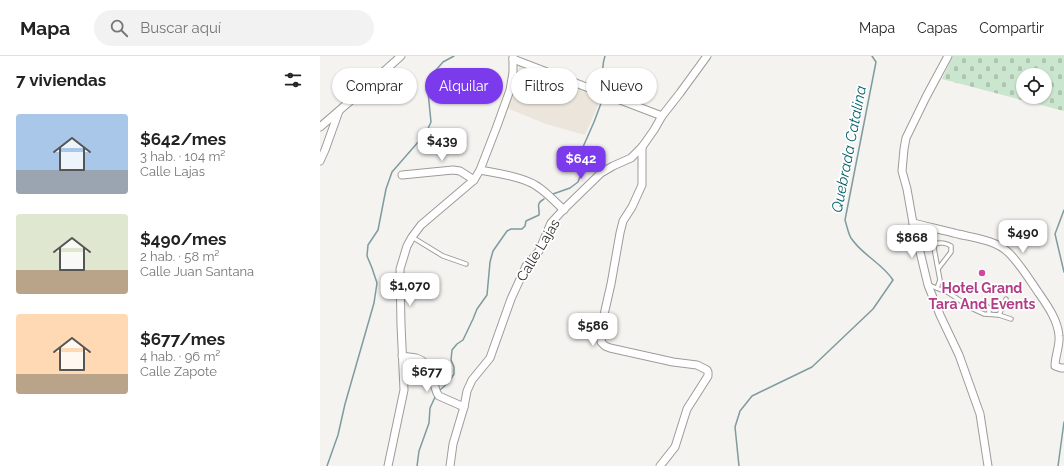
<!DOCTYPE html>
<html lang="es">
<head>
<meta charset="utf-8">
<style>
	:root { --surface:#fff; --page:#f2f2f2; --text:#222; --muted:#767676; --line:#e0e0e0; --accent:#7c3aed }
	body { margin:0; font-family:Raleway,sans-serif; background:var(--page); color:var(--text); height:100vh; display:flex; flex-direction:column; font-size:15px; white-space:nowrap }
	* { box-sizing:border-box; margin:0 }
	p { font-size:13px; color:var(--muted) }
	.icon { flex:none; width:22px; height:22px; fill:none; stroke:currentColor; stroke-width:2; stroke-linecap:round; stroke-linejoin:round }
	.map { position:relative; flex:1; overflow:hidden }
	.side { display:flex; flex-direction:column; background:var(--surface); width:320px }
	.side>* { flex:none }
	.top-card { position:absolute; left:12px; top:12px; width:380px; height:36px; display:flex; gap:8px }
	.fabs { position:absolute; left:696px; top:12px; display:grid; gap:8px }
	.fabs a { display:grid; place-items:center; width:36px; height:36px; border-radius:50%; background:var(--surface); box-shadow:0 1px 3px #0004; font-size:20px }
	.price { position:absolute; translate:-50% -34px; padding:0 9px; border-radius:8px; background:#fff; color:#222; font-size:13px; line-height:26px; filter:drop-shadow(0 1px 2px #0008) }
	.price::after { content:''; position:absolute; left:50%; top:24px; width:12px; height:9px; margin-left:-6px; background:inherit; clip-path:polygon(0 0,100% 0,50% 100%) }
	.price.selected { background:var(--accent); color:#fff }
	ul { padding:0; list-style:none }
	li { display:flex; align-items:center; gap:12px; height:100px; padding:0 16px }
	li span { display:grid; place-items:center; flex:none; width:112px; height:80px; border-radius:4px; color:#555 }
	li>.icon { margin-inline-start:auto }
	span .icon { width:48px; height:48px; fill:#fffc; stroke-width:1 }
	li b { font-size:17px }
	h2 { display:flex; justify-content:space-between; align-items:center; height:48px; padding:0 16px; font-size:17px }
	.chip { padding:0 14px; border-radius:18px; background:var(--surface); box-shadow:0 1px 3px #0004; font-size:14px; line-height:36px }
	.chip.selected { background:var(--accent); color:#fff }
	header { display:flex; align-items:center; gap:24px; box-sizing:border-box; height:56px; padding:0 20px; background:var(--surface); border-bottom:1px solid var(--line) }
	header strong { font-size:19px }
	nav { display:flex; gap:22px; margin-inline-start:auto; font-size:14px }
	.search { width:280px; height:36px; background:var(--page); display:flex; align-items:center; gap:10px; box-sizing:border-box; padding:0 14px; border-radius:22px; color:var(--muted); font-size:15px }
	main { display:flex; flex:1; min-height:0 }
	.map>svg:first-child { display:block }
	.built { fill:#ebe5dc }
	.cemetery { fill:url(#cemetery-stones); fill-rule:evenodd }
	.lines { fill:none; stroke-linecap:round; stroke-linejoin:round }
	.stream { stroke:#7e9b9f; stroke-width:1.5 }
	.service-casing { stroke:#9e9c99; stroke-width:5.5 }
	.minor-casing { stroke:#9e9c99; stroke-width:9 }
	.service { stroke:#fff; stroke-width:3.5 }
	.minor { stroke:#fff; stroke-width:7 }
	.hotel-dot { fill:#d1479c; stroke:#fff; stroke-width:1.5 }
	.labels { text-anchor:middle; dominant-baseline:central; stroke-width:3.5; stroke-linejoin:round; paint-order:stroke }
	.street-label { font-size:14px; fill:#2d2c2b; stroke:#fff }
	.hotel-label { font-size:14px; font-weight:bold; fill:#b23c85; stroke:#fff }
	.water-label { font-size:15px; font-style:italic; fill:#03616b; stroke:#fff }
</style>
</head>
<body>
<header>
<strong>Mapa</strong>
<div class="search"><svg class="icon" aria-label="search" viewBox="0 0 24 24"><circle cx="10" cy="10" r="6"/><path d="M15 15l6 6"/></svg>Buscar aquí</div>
<nav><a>Mapa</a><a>Capas</a><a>Compartir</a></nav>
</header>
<main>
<section class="side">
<h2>7 viviendas<svg class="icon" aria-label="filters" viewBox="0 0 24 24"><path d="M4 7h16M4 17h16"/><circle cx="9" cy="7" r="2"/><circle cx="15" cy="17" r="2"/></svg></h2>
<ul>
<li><span style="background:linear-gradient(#a9c7e8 70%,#9aa5b1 0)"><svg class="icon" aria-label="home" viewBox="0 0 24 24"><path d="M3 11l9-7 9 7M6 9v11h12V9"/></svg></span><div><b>$642/mes</b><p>3 hab. · 104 m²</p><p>Calle Lajas</p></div></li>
<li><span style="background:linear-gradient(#dfe7d0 70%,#b9a48a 0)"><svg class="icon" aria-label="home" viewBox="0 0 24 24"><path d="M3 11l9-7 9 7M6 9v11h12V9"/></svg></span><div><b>$490/mes</b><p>2 hab. · 58 m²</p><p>Calle Juan Santana</p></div></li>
<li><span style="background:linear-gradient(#ffd9b3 75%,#b9a48a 0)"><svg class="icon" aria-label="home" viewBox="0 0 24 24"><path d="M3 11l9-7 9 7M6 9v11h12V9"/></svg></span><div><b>$677/mes</b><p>4 hab. · 96 m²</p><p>Calle Zapote</p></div></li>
</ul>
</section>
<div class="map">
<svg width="744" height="410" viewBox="0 0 744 410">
	<defs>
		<pattern id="cemetery-stones" width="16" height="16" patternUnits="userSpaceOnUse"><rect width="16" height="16" fill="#cbe6ce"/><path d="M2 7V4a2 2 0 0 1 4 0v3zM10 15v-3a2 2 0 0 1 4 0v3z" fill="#afc5b1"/></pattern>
	</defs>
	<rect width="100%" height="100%" fill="#f5f3f0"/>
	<polygon class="built" points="200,7 282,40 265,79 226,68 187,52 191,42"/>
	<path class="cemetery" d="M 633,0 L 744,0 L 744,55 L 622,23 ZM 703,19 L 725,19 L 725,41 L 703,41 Z"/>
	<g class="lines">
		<g class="stream">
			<path d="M 285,0 C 283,6 282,14 284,20 C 285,25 287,28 286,33"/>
			<polyline points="233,138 250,132 258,126 261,118 261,101 263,91 274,66 283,42"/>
			<polyline points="744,154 735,178 744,216"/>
			<path d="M 120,334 L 128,327 L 134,318 L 134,311 L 131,304 L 132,294 L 137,288 L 143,284 L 153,263 L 157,253 L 167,239 L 170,206 L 173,195 L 187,175 L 191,173 L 202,173 L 205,170 L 206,165 L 219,159 C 220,151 215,148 224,143"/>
			<polyline points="7,410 18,379 25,348 54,247 57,227 52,212 47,200 48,189 58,174 66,133 72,116 106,77 111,66 108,36 110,25 116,14 123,6 134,0"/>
			<polyline points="97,410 99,395 109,367 110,352 116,339"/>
			<path d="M 419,410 L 415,371 L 420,355 L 432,340 L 492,311 L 553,253 L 573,224 C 562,207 542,199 531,182 C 528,177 527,170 525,164 L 556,6 L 552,0"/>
			<polyline points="738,410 744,366"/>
		</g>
		<defs>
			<g id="service">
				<polyline points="92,181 123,200 146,208"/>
				<polyline points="609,229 629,237 651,252 664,258 679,259 691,263"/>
				<path d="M 617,232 L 620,224 L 614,192 L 615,188 C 620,186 627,187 631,190 L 631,196 L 618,213"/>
				<path d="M 651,252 L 654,247 C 659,247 666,249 669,252 L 669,258"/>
				<polyline points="679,259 686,243"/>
			</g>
			<g id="minor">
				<polyline points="628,0 606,41 586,82 584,93 582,115 587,133 593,167 608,229 620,259 639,299 660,358 668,410"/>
				<polyline points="193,3 342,60"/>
				<polyline points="0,71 51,27 81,0"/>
				<polyline points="322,91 322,129 312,151 303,165 300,177 291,228 283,263 281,286 285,290 290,292 353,306 377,309 387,314 388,316 388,320 367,353 355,391 340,410"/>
				<polyline points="0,105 5,94 19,55"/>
				<path d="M 160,114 C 176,117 194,119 209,126 C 222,131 233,144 244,154"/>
				<polyline points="82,119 133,114 140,115 154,124"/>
				<path d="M 593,167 C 608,171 623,174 638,178 C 655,182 676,184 689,197 C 700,208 709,223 718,236 C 727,249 738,264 739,280 C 740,290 735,300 735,310 L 741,312 L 744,312"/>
				<path d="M 82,300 C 87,301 91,301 96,302 C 111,306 112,324 117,337 L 119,340 L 144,351"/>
				<polyline points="68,410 84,334 81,269 80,213 87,190 92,181 101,169 154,124 160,114 177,70 190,34 193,16 193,0"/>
				<polyline points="130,410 133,388 144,351 147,335 152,324 170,302 191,243 206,210 219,195 231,167 242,155 281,117 293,110 311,102 322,91 334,74 342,60 360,37 387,0"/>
			</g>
		</defs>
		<use href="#service" class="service-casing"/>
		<use href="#minor" class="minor-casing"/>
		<use href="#service" class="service"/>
		<use href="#minor" class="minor"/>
	</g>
	<circle class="hotel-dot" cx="662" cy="217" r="4"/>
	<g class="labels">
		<g class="street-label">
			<text transform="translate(218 194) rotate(-59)">Calle Lajas</text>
		</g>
		<g class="hotel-label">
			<text x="662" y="232">Hotel Grand<tspan x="662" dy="16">Tara And Events</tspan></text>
		</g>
		<g class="water-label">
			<text transform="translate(529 93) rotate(-79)">Quebrada Catalina</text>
		</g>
	</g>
</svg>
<div class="fabs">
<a><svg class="icon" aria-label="locate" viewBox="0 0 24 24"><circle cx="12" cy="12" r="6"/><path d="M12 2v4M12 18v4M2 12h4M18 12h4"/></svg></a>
</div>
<b class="price" style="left:122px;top:106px">$439</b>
<b class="price selected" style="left:261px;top:124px">$642</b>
<b class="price" style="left:703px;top:198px">$490</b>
<b class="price" style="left:592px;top:203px">$868</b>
<b class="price" style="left:90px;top:251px">$1,070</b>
<b class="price" style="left:273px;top:291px">$586</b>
<b class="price" style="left:107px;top:337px">$677</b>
<div class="top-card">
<a class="chip">Comprar</a>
<a class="chip selected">Alquilar</a>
<a class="chip">Filtros</a>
<a class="chip">Nuevo</a>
</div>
</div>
</main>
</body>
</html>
